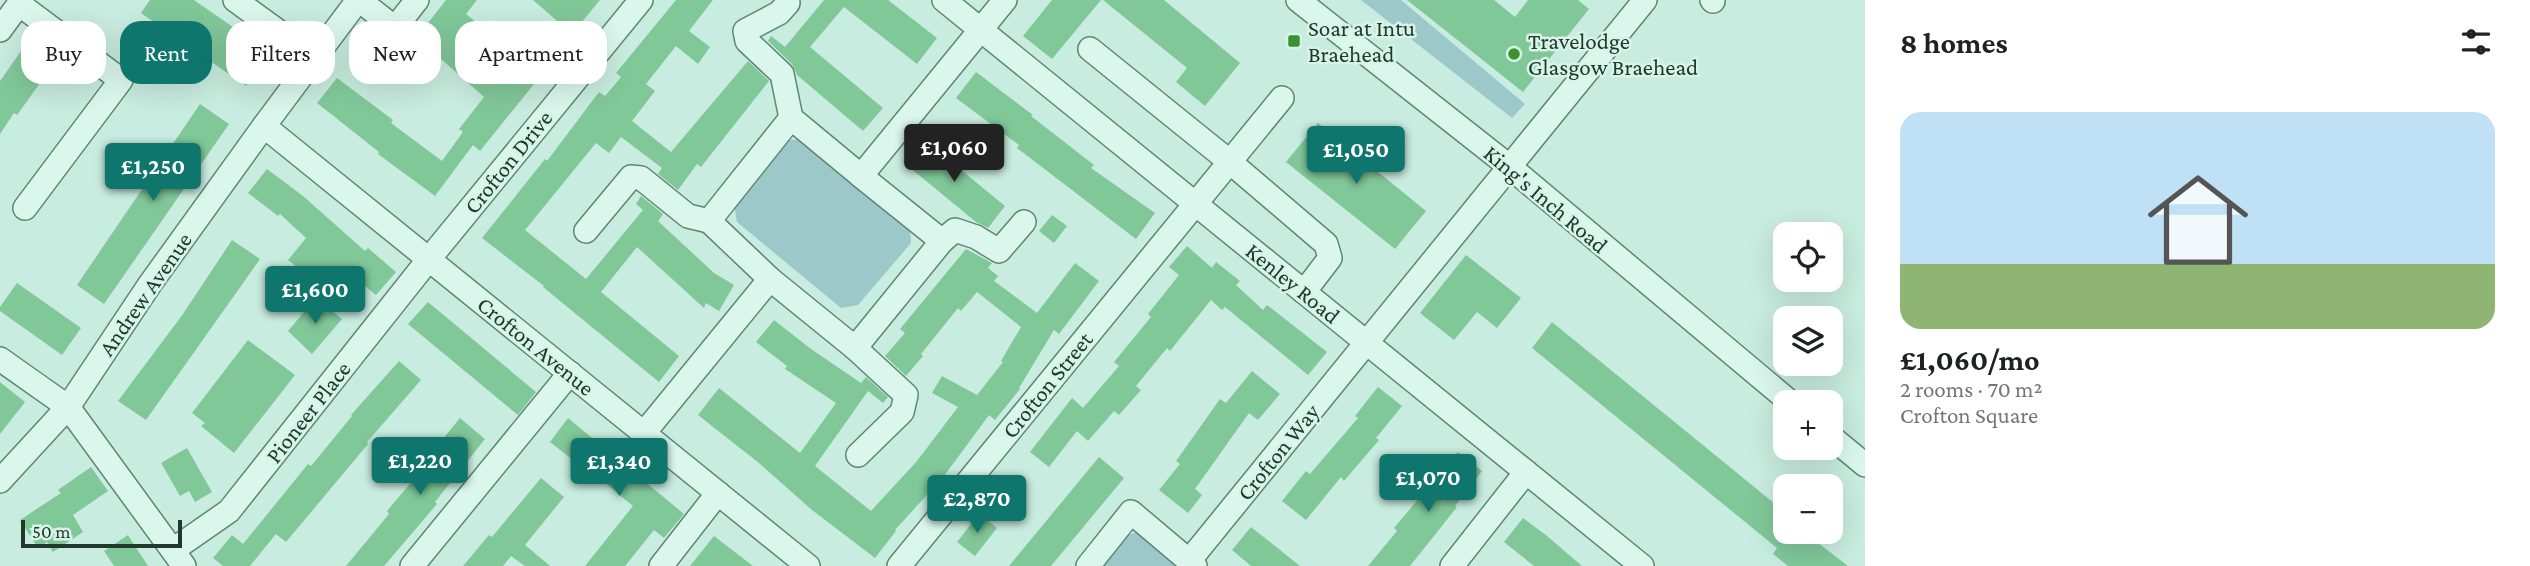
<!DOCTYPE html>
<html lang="en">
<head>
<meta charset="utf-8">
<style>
	:root { --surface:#fff; --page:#f6f6f6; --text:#202124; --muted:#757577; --line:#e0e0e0; --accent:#0f766e }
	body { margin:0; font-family:"Crimson Pro",serif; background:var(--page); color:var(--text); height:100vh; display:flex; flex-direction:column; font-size:26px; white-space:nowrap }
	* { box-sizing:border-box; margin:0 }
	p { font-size:23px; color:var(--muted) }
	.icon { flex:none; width:38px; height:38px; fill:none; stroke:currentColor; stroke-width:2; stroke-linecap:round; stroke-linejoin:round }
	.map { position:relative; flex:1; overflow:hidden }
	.panel { display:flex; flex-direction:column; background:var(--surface); width:665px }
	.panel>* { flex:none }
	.top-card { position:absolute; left:21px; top:21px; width:665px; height:63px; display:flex; gap:14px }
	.buttons { position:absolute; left:1773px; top:222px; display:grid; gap:14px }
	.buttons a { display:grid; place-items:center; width:70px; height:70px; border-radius:14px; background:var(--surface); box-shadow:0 7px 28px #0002; font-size:35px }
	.scale { position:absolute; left:21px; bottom:18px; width:161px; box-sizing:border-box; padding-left:7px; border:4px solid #21382a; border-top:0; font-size:19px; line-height:24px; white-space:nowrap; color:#21382a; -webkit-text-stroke:5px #d7f4e9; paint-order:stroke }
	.price { position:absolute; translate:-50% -60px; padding:0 16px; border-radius:7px; background:var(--accent); color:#fff; font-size:23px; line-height:46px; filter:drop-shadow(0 2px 4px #0008) }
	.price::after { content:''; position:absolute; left:50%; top:42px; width:21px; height:16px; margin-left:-10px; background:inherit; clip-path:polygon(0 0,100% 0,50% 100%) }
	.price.active { background:#222; color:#fff }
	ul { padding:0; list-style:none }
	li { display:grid; align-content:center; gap:14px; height:371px; padding:0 35px }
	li+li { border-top:2px solid var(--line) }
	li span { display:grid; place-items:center; height:217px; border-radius:21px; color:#555 }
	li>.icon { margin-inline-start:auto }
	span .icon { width:126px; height:126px; fill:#fffc; stroke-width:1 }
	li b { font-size:30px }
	h2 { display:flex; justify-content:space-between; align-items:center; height:84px; padding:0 35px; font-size:30px }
	.pill { padding:0 24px; border-radius:21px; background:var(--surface); box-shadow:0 7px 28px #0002; font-size:24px; line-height:63px }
	.pill.active { background:var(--accent); color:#fff }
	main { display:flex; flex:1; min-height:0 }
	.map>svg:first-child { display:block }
	.green { fill:#9cc8ca }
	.building { fill:#81c899 }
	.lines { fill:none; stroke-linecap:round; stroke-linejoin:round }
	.minor-casing { stroke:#5e8771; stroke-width:26 }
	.minor { stroke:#dbf7ed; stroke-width:23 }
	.poi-dot { fill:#3a9232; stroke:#d7f4e9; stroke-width:2.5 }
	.labels { text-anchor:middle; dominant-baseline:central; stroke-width:5; stroke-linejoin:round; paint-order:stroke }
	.poi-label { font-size:23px; fill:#21382a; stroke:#d7f4e9; text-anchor:start }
	.street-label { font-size:23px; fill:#21382a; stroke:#d7f4e9 }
</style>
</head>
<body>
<main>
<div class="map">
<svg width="1865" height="566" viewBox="0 0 1865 566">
	<rect width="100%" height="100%" fill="#c8ecdf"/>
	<g class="green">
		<polygon points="1361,0 1401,0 1525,104 1512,118"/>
		<polygon points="805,139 910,225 911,243 858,305 841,308 737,222 734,204 787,140"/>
		<polygon points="1136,532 1141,532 1183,566 1101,566 1125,537"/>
	</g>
	<g class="building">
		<polygon points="150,0 194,0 269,52 246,86 141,13"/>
		<polygon points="446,0 477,0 466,14 497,39 510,23 555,58 480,151 473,145 435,196 378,154 379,152 317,103 337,78 393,120 391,123 442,161 463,132 459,129 484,97 440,58 419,84 395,65"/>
		<polygon points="533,0 600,0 572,34"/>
		<polygon points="676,0 713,0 689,31 710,47 698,64 676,46 646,84 655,91 632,121 671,152 748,61 769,81 701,167 697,164 678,190 658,174 662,168 621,137 609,153 596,143 525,230 586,279 643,210 636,204 641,196 663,214 658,221 714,273 734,285 719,311 706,303 704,308 637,247 601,292 679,356 659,382 543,287 544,286 482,238 545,159 547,161 599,92 605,96 621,77 616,73"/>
		<polygon points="824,0 888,0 937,38 917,64 844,7 810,47 883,108 863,131 797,75 792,64 768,41 771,36 785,47"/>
		<polygon points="1052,0 1101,0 1052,59 1023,36"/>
		<polygon points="1103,0 1164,0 1240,63 1205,106 1176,82 1187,68"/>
		<polygon points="1407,0 1494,0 1515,17 1528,0 1578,0 1589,9 1523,92"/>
		<polygon points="33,34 61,54 17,115 14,113 0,134 0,81"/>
		<polygon points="976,72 1033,115 1031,116 1094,165 1091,168 1155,213 1136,239 1017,148 1019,145 956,98"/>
		<polygon points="200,104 229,124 104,304 77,285"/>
		<polygon points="1318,123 1426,211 1395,249 1286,162"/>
		<polygon points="922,138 1005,206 988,228 976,222 903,162"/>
		<polygon points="267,169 303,196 365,251 368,248 396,272 376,295 347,271 331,294 288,260 306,238 280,214 278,216 248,193"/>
		<polygon points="1052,215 1067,226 1054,243 1039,231"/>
		<polygon points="232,240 260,259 146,420 118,401 183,314"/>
		<polygon points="1187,246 1212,268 1216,262 1240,281 1236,285 1263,310 1267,305 1327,352 1308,375 1225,307 1222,310 1211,300 1170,351 1167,348 1136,386 1141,390 1119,415 1114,411 1088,441 1077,431 1049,467 1030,452 1072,398 1083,408 1119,366 1114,362 1151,317 1148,314 1179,275 1169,267"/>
		<polygon points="966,249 992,263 988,268 998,276 994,281 1037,313 1075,263 1099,281 1059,334 1054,330 1019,388 1020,389 995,420 989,415 944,476 895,530 896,531 875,558 812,510 759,463 698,415 719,388 800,453 836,403 785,369 787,366 756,342 774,320 811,349 861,383 866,377 888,397 883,403 868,391 815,466 871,511 917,461 958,407 932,393 942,376 977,395 1003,362 1001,361 1021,327 977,292 961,311 958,308 921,354 923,356 906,376 885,356 905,333 900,329"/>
		<polygon points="1466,255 1521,298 1497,328 1477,312 1454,340 1420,313"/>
		<polygon points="17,283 81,328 62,355 0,311 0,307"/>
		<polygon points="316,298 342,319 312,354 288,331"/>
		<polygon points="428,302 536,392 518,415 408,324"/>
		<polygon points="1552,322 1785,512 1785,532 1804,532 1848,566 1788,566 1773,554 1777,548 1532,348"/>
		<polygon points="248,340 295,375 234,453 201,426 205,423 192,413"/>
		<polygon points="399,361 421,380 367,442 368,444 286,542 276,534 250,566 223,566 213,558 232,535 243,544 308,464 311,466 352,416 351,415"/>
		<polygon points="1252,371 1280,394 1258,420 1249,413 1195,489 1202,495 1188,513 1159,490 1180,464 1176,461 1220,399 1226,403"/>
		<polygon points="0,382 25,402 0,434"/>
		<polygon points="1378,387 1402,406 1376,438 1379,440 1344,481 1341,477 1306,520 1282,501 1306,471 1310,474 1358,418 1355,416"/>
		<polygon points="460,418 485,439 435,502 437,504 384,566 346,566 389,514 387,511 441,447 438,445"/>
		<polygon points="568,418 684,514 664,538 654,530 625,566 585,566 633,506 575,458 573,460 550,442"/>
		<polygon points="187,448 212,492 195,502 189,491 180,496 161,463"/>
		<polygon points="1458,452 1482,471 1455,506 1457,507 1410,566 1368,566 1397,531 1394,528"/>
		<polygon points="1099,457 1124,478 1051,566 1009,566"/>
		<polygon points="91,467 108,491 73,515 83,532 53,552 47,542 38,548 20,520 61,493 58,490"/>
		<polygon points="541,478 564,497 525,545 550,566 525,566 511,556 503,566 463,566 489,535 492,537"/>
		<polygon points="979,514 997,528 975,556 957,542"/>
		<polygon points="1523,518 1547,536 1582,566 1534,566 1504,542"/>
		<polygon points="1251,527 1270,542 1300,566 1251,566 1232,550"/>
		<polygon points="128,535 148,566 114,566 104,551"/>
		<polygon points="714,536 753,566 690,566"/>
	</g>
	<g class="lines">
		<defs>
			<g id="minor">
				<polyline points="235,0 315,58"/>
				<polyline points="359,0 395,28 417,0"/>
				<polyline points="944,0 1642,566"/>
				<polyline points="1298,0 1510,167 1790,402"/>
				<polyline points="1712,0 1713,1"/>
				<polyline points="788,3 779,13 745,31 747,41 782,74 791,118"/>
				<polyline points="19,4 121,80 25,208"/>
				<polyline points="0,30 22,0"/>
				<polyline points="1090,49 1230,162 1326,244 1330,258 1304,292"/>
				<polyline points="264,126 808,566"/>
				<polyline points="586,231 631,177 641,178 688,216 709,221"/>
				<polyline points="942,241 955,230 976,237 999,251 1024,222"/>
				<polyline points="770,279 855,348 942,241 861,176"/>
				<polyline points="855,348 906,395 902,412 858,455"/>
				<polyline points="0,359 68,407 184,566"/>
				<polyline points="644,433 770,279 709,221 791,118 861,176 1005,0"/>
				<polyline points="1830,436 1865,465"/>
				<polyline points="0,481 68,407 150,284 264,126 358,0"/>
				<polyline points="173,550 229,511 429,259 641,0"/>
				<polyline points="1189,561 1645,0"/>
				<polyline points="412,566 570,373"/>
				<polyline points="661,566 718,493"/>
				<polyline points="899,566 1282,98"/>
				<polyline points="1088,566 1131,512 1195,566"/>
				<polyline points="1452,566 1526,472"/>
			</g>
		</defs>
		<use href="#minor" class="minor-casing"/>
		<use href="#minor" class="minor"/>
	</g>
	<g class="poi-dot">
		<rect x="1287" y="34" width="14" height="14" rx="3.5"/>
		<circle cx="1514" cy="54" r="7"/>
	</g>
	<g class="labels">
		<g class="poi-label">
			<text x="1308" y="28">Soar at Intu<tspan x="1308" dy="26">Braehead</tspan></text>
			<text x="1528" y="41">Travelodge<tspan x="1528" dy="26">Glasgow Braehead</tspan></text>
		</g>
		<g class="street-label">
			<text transform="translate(508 162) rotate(-51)">Crofton Drive</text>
			<text transform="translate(1546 199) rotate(40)">King's Inch Road</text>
			<text transform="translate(1293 283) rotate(39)">Kenley Road</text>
			<text transform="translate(145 294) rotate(-55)">Andrew Avenue</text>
			<text transform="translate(536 346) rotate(39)">Crofton Avenue</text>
			<text transform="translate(1047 385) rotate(-51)">Crofton Street</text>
			<text transform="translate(308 412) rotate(-52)">Pioneer Place</text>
			<text transform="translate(1278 452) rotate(-51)">Crofton Way</text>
		</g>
	</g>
</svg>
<div class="buttons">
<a><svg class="icon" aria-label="locate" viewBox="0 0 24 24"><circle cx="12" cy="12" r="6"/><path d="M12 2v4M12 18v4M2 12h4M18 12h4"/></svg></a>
<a><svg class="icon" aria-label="layers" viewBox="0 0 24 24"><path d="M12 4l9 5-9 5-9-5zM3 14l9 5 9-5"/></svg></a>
<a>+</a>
<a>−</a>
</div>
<div class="scale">50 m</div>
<b class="price active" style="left:954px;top:184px">£1,060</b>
<b class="price" style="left:1356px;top:186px">£1,050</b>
<b class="price" style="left:153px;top:203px">£1,250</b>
<b class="price" style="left:315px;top:326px">£1,600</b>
<b class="price" style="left:420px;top:497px">£1,220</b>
<b class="price" style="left:619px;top:498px">£1,340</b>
<b class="price" style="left:1428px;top:514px">£1,070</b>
<b class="price" style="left:977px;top:535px">£2,870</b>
<div class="top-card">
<a class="pill">Buy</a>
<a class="pill active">Rent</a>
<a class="pill">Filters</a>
<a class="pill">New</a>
<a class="pill">Apartment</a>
</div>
</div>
<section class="panel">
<h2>8 homes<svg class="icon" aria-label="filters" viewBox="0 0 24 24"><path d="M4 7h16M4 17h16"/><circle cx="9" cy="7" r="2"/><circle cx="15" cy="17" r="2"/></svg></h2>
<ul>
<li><span style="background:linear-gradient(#bfe0f5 70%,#8fb573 0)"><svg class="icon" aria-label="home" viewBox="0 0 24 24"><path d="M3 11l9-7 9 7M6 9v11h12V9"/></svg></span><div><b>£1,060/mo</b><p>2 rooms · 70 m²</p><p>Crofton Square</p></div></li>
</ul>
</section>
</main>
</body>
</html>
